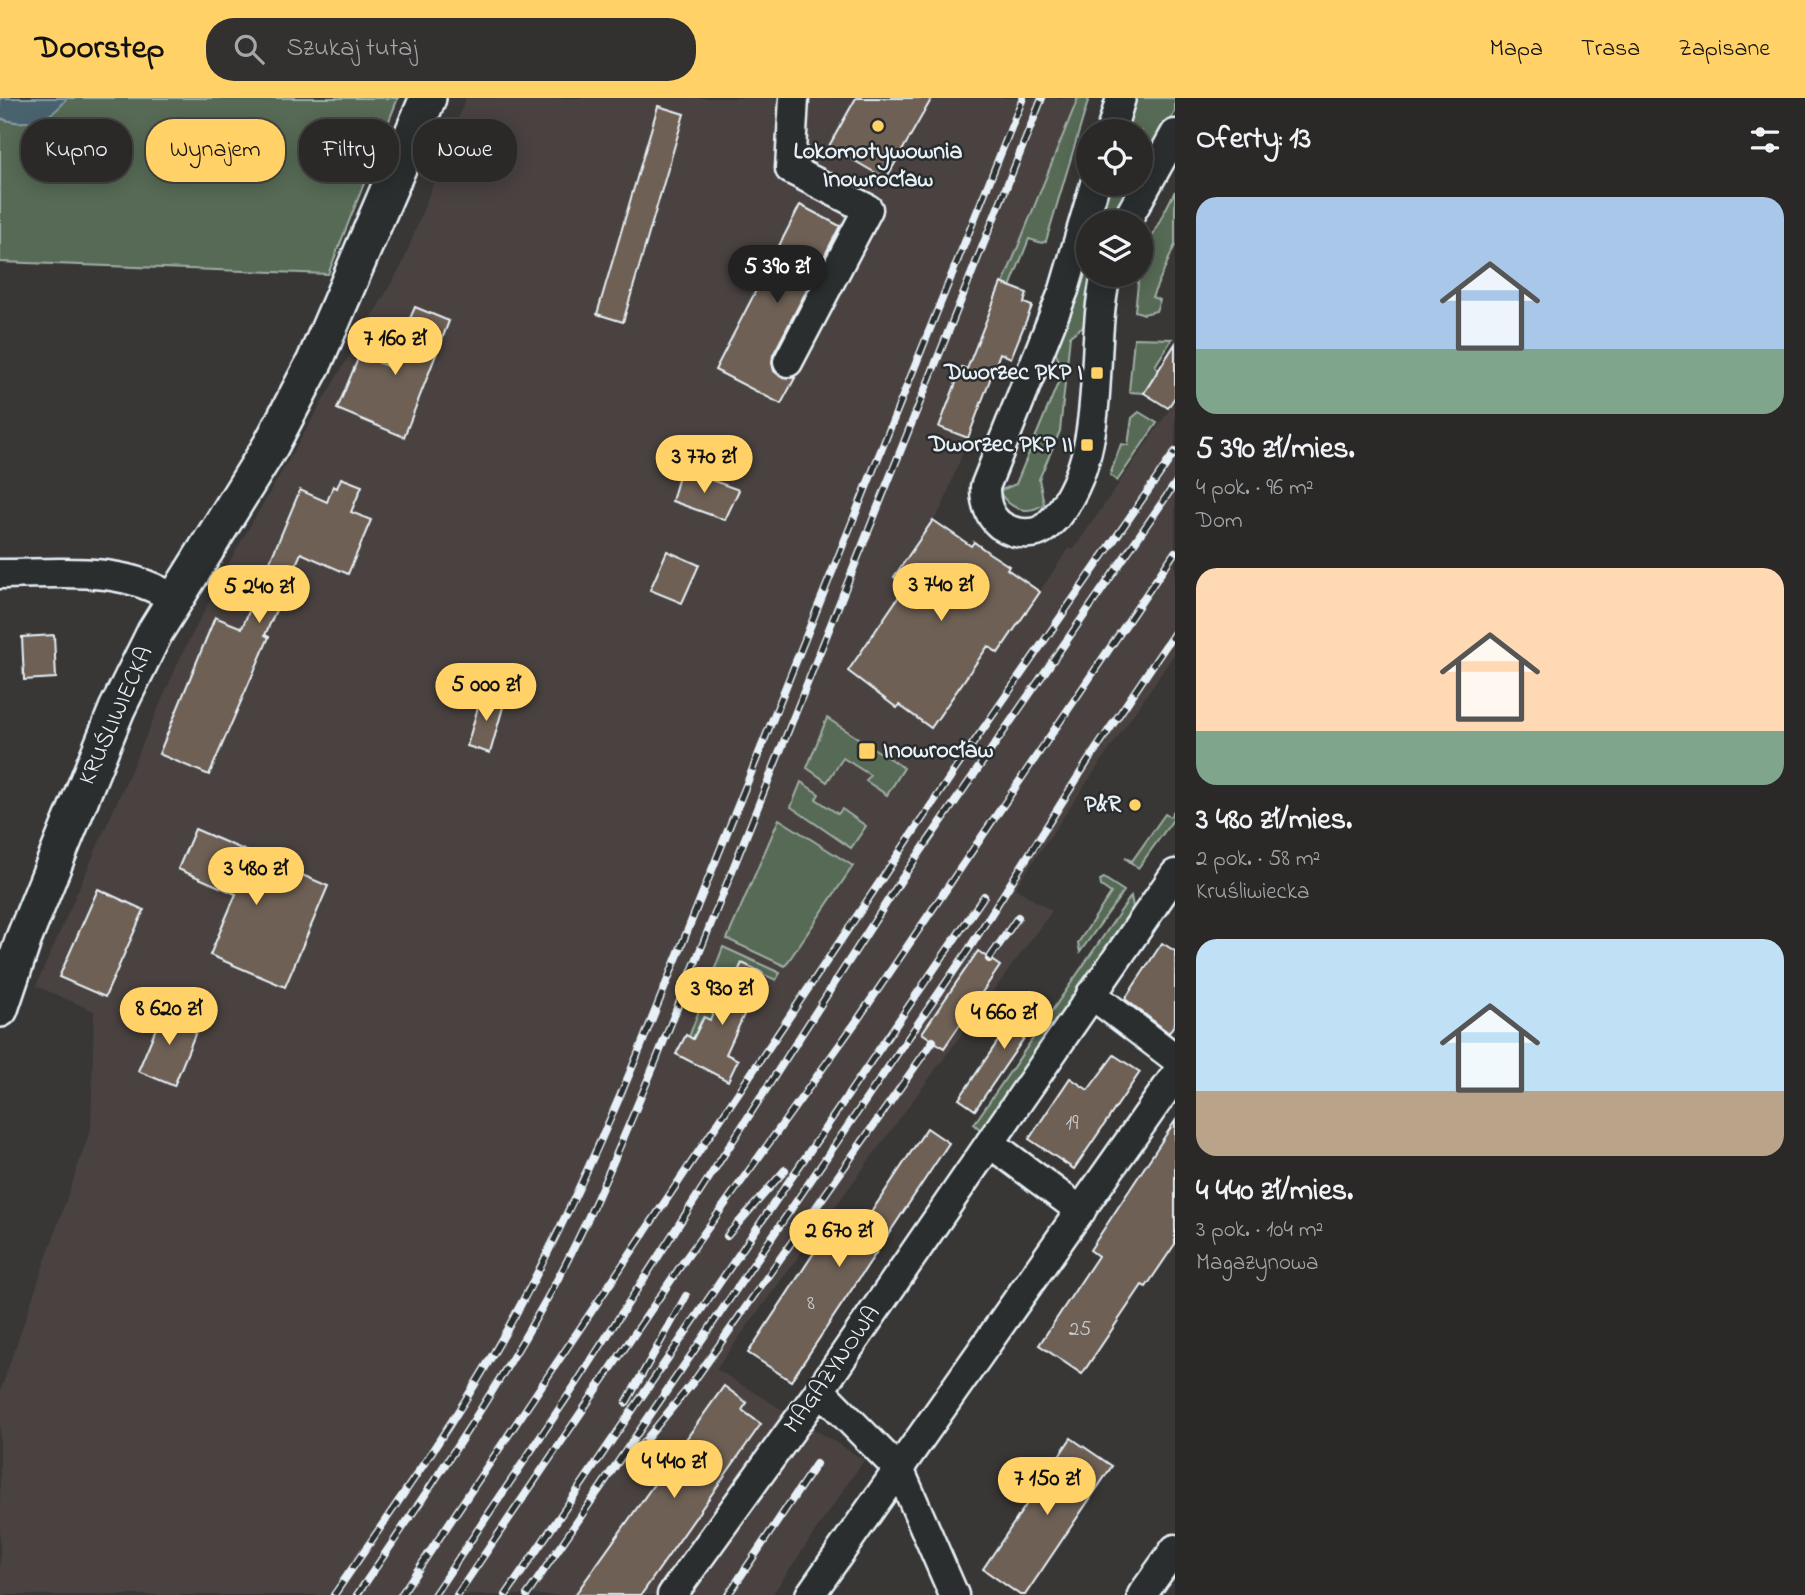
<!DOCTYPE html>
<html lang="pl">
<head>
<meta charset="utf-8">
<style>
	:root { --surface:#2a2928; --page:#323130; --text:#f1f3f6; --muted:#a5a6a8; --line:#464545; --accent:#ffd166 }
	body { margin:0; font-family:"Indie Flower",sans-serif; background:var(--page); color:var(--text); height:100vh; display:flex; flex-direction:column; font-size:26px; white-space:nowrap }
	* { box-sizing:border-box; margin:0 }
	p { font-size:23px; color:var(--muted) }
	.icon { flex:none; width:38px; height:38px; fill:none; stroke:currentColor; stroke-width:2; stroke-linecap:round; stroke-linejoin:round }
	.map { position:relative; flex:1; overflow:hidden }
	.side { display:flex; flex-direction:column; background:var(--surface); width:630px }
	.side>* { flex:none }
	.guide { position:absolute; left:21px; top:21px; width:665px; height:63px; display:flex; gap:14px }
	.tools { position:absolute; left:1076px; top:21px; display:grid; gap:14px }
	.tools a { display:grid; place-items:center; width:77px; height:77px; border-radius:50%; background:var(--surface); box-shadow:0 4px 18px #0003,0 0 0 2px var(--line); font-size:35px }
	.price { position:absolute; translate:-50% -60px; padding:0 16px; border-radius:24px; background:var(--accent); color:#111; font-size:23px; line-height:46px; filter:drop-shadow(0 2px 4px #0008) }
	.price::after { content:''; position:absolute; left:50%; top:42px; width:21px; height:16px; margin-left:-10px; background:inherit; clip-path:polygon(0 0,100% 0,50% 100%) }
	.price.on { background:#222; color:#fff }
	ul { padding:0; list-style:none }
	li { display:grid; align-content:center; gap:14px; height:371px; padding:0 21px }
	li span { display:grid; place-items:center; height:217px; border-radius:21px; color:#555 }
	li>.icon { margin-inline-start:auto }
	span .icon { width:126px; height:126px; fill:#fffc; stroke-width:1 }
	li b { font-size:30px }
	h2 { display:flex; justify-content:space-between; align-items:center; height:84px; padding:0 21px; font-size:30px }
	.pill { padding:0 24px; border-radius:28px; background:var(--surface); box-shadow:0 4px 18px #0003,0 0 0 2px var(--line); font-size:24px; line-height:63px }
	.pill.on { background:var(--accent); color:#111 }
	header { display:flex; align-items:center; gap:42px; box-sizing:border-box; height:98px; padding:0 35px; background:var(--accent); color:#111 }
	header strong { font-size:33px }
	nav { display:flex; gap:38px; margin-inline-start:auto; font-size:24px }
	.search { width:490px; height:63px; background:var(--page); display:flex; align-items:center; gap:18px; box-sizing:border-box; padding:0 24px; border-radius:28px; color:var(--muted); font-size:26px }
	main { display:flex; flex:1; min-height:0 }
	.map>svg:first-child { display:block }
	.built { fill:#48433f }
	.green { fill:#576a55; stroke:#a0aea6; stroke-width:2 }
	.water { fill:#4a636e; stroke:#899ca5; stroke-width:2 }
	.building { fill:#6e6055; stroke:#e8f1f8; stroke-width:2 }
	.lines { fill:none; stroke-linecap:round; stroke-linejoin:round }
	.minor-casing { stroke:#e8f1f8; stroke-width:33 }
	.major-casing { stroke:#e8f1f8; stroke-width:40 }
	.minor { stroke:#2a2d2e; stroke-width:28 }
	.major { stroke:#2a2d2e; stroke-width:35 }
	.rail-casing { stroke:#e8f1f8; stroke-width:8 }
	.rail { stroke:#2a2d2e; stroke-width:5; stroke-dasharray:16; stroke-linecap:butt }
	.poi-dot { fill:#ffd166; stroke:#2a2d2e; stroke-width:2.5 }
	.labels { text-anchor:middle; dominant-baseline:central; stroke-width:5; stroke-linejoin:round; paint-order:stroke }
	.number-label { font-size:21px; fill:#cacdcf }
	.poi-label { font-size:24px; font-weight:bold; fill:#e8f1f8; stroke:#2a2d2e; text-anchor:end }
	.street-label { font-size:24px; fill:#e8f1f8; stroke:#2a2d2e }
</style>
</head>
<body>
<header>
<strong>Doorstep</strong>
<div class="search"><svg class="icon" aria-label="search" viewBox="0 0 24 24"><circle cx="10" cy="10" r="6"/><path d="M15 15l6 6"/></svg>Szukaj tutaj</div>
<nav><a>Mapa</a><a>Trasa</a><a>Zapisane</a></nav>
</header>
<main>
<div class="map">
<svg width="1175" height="1497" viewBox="0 0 1175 1497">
	<rect width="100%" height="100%" fill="#383736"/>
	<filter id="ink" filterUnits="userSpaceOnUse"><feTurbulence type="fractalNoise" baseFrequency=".0143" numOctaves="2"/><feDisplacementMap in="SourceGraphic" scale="14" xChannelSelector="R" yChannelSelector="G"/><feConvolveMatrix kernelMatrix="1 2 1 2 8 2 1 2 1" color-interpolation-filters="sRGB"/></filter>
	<g filter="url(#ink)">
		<polygon class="built" points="466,0 1078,0 1003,185 1028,195 1024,205 1032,208 1011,260 1002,256 991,280 942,409 934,422 971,447 974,444 989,455 1009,468 1007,471 1040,493 1069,450 1073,452 1175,304 1175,555 1015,790 1052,813 716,1271 864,1362 772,1497 0,1497 0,1294 91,1030 94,913 36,888 182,556 236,452 402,167"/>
		<g class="green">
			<polygon points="0,0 398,0 328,176 0,164"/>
			<polygon points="1078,0 1089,0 1046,143 1042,145 1029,141 1010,189 1003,186"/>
			<polygon points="1132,0 1175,0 1175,14 1141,74 1141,33 1122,33"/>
			<polygon points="1106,86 1134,86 1113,124 1094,124"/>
			<polygon points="1175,93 1175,147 1152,199 1160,202 1156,213 1144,216 1135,213 1139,177 1141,177 1145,152"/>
			<path d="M 1088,142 L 1088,177 L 1096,177 L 1091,222 L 1070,238 L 1060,333 L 1039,381 L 1044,406 C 1027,418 1009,411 999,393 L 1016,386 L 1063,273 L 1052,246 Z"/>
			<polygon points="1134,240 1172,241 1155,268 1159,271 1144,295 1129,294"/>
			<polygon points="1139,314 1157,325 1117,383 1110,377 1121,346 1128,347 1132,320"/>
			<polygon points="827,620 904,670 887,697 866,683 870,677 843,660 827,684 807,670"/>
			<polygon points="801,684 819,696 816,701 838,716 842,711 866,728 851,750 791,709"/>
			<polygon points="1175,711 1175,719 1138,770 1125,760 1132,763 1165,716 1170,719"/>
			<polygon points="779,721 853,768 785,868 727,841"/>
			<polygon points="1104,780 1124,793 1080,854 1078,845 1111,795 1101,788 1100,782"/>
			<polygon points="1131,798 1133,809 982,1033 974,1026"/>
			<polygon points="723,849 780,875 776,882 765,877 750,907 747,906 762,875 742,865 727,897 723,896 710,922 703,919 693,941 689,939"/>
		</g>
		<path class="water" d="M 0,0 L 67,0 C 53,22 24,30 0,20 Z"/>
		<g class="building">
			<polygon points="856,0 932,0 886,81 829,48"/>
			<polygon points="658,8 684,16 623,224 597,216"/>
			<polygon points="800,107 840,128 773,257 772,265 774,273 781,279 795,280 781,306 715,272"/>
			<polygon points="1001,185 1027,195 1024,205 1032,208 1011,260 1000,255 968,340 939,329 962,269 967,271"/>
			<polygon points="415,209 449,223 404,339 337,311 360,256 389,269"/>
			<polygon points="1175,246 1175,299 1168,310 1144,295"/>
			<polygon points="681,371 739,392 725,422 672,403"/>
			<polygon points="341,380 362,388 351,414 371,422 348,476 301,455 265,537 269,539 209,677 159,656 215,519 242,530 300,392 327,404 333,388 337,390"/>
			<polygon points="933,422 971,448 974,444 989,455 1009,468 1007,471 1040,494 998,555 988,548 931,630 899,607 897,610 848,573 906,488 894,479"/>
			<polygon points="667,453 699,467 682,505 650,492"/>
			<polygon points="54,537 56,580 24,582 22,539"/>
			<polygon points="482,595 505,602 490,655 467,648"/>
			<polygon points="195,731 328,788 285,889 210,857 236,796 178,771"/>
			<polygon points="98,791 144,812 105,899 59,879"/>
			<polygon points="1162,845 1175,853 1175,925 1169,935 1125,901"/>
			<polygon points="978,853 1000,868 944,950 922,935"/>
			<polygon points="742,865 763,875 726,956 738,962 728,983 676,956 686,937 693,941 704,919 710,922 723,895 727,897"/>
			<polygon points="1031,894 1048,905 975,1012 959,1001"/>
			<polygon points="165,909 200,924 174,988 138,973"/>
			<polygon points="1114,957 1140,974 1074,1071 1029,1041 1070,980 1088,992"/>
			<polygon points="1175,1023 1175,1146 1146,1189 1142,1187 1082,1276 1039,1247 1098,1158 1090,1152"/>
			<polygon points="927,1030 949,1045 791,1283 748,1255 831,1129 852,1143"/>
			<polygon points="724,1288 747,1305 742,1312 761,1326 641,1497 575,1497"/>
			<polygon points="1071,1340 1112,1368 1025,1497 1020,1497 983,1471"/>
		</g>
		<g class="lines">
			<defs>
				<g id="minor">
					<polyline points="1111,33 1121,0"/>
					<path d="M 1095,86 L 1064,192 L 985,389 C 985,404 988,417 1000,427 C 1009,433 1019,436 1030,435 C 1042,435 1048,427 1056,419 C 1110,352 1088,255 1106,177"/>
					<polyline points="1126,124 1175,36"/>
					<polyline points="788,264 868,111 790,71 794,0"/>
					<path d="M 0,476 C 59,476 124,466 175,502"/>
					<polyline points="1091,896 1175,960"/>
					<polyline points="990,1045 1081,1113"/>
					<polyline points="820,1292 900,1373 954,1497"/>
					<polyline points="672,1497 820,1292 1175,776"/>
					<polyline points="810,1497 1175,978"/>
					<polyline points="1142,1497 1175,1451"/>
				</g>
				<polyline id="major" points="0,911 24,840 117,611 155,534 271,347 315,263 428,0"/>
			</defs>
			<use href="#minor" class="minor-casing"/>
			<use href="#major" class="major-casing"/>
			<use href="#minor" class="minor"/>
			<use href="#major" class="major"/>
			<defs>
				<g id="rail">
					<polyline points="989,861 1018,819"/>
					<polyline points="727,1138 785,1072"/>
					<polyline points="626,1305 686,1198"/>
					<polyline points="634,1356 694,1283 933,943"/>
					<path d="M 334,1497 C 388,1418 444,1340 492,1258 C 548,1162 594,1061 637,958 L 1023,0"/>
					<path d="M 357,1497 C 424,1399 491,1301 549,1197 C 590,1123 622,1043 655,965 L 1042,0"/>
					<polyline points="401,1497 963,660 1175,354"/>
					<polyline points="434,1497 576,1286 903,779 1175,386"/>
					<polyline points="457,1497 684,1163 856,924 1175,454"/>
					<polyline points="506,1497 984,798"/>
					<polyline points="527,1497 969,851 1088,663 1175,534"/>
					<polyline points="728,1497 816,1366"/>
				</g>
			</defs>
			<use href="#rail" class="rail-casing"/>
			<use href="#rail" class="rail"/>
		</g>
	</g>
	<g class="poi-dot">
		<circle cx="878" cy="28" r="7"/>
		<rect x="1090" y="268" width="14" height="14" rx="3.5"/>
		<rect x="1080" y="340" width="14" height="14" rx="3.5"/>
		<rect x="858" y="644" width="18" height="18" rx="3.5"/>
		<circle cx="1135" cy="707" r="7"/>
	</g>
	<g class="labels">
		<g class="number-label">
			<text x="1072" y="1026">19</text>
			<text x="811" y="1206">8</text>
			<text x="1080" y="1232">25</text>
		</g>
		<g class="poi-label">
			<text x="878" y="54" text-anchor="middle">Lokomotywownia<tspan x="878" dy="28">Inowrocław</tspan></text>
			<text x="1083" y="275">Dworzec PKP I</text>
			<text x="1073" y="347">Dworzec PKP II</text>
			<text x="883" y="653" text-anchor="start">Inowrocław</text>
			<text x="1121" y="707">P&amp;R</text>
		</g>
		<g class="street-label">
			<text transform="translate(117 618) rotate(-66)">KRUŚLIWIECKA</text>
			<text transform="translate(833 1272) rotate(-55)">MAGAZYNOWA</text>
		</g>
	</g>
</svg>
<div class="tools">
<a><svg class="icon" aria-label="locate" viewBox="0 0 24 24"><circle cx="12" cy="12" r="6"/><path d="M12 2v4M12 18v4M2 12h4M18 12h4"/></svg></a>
<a><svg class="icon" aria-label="layers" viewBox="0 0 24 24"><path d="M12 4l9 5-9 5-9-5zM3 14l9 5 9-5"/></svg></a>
</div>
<b class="price on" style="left:777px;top:207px">5 390 zł</b>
<b class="price" style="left:395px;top:279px">7 160 zł</b>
<b class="price" style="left:704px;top:397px">3 770 zł</b>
<b class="price" style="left:941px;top:525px">3 740 zł</b>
<b class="price" style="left:259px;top:527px">5 240 zł</b>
<b class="price" style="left:486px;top:625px">5 000 zł</b>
<b class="price" style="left:256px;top:809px">3 480 zł</b>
<b class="price" style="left:722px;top:929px">3 930 zł</b>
<b class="price" style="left:169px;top:949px">8 620 zł</b>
<b class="price" style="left:1004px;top:953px">4 660 zł</b>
<b class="price" style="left:839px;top:1171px">2 670 zł</b>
<b class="price" style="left:674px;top:1402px">4 440 zł</b>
<b class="price" style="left:1047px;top:1419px">7 150 zł</b>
<div class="guide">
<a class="pill">Kupno</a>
<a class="pill on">Wynajem</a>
<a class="pill">Filtry</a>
<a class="pill">Nowe</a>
</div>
</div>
<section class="side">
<h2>Oferty: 13<svg class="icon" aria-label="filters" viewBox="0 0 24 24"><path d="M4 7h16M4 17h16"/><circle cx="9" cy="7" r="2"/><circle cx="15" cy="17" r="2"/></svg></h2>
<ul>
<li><span style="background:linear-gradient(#a9c7e8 70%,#7fa58c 0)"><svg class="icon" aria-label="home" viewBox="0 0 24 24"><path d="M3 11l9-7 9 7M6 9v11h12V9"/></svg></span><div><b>5 390 zł/mies.</b><p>4 pok. · 96 m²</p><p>Dom</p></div></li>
<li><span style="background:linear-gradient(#ffd9b3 75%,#7fa58c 0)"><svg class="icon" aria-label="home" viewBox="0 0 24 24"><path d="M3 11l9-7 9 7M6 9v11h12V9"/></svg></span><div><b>3 480 zł/mies.</b><p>2 pok. · 58 m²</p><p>Kruśliwiecka</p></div></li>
<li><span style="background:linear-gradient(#bfe0f5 70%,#b9a48a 0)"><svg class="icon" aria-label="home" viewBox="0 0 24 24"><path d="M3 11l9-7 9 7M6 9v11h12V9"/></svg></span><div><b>4 440 zł/mies.</b><p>3 pok. · 104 m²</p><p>Magazynowa</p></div></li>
</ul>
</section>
</main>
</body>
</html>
